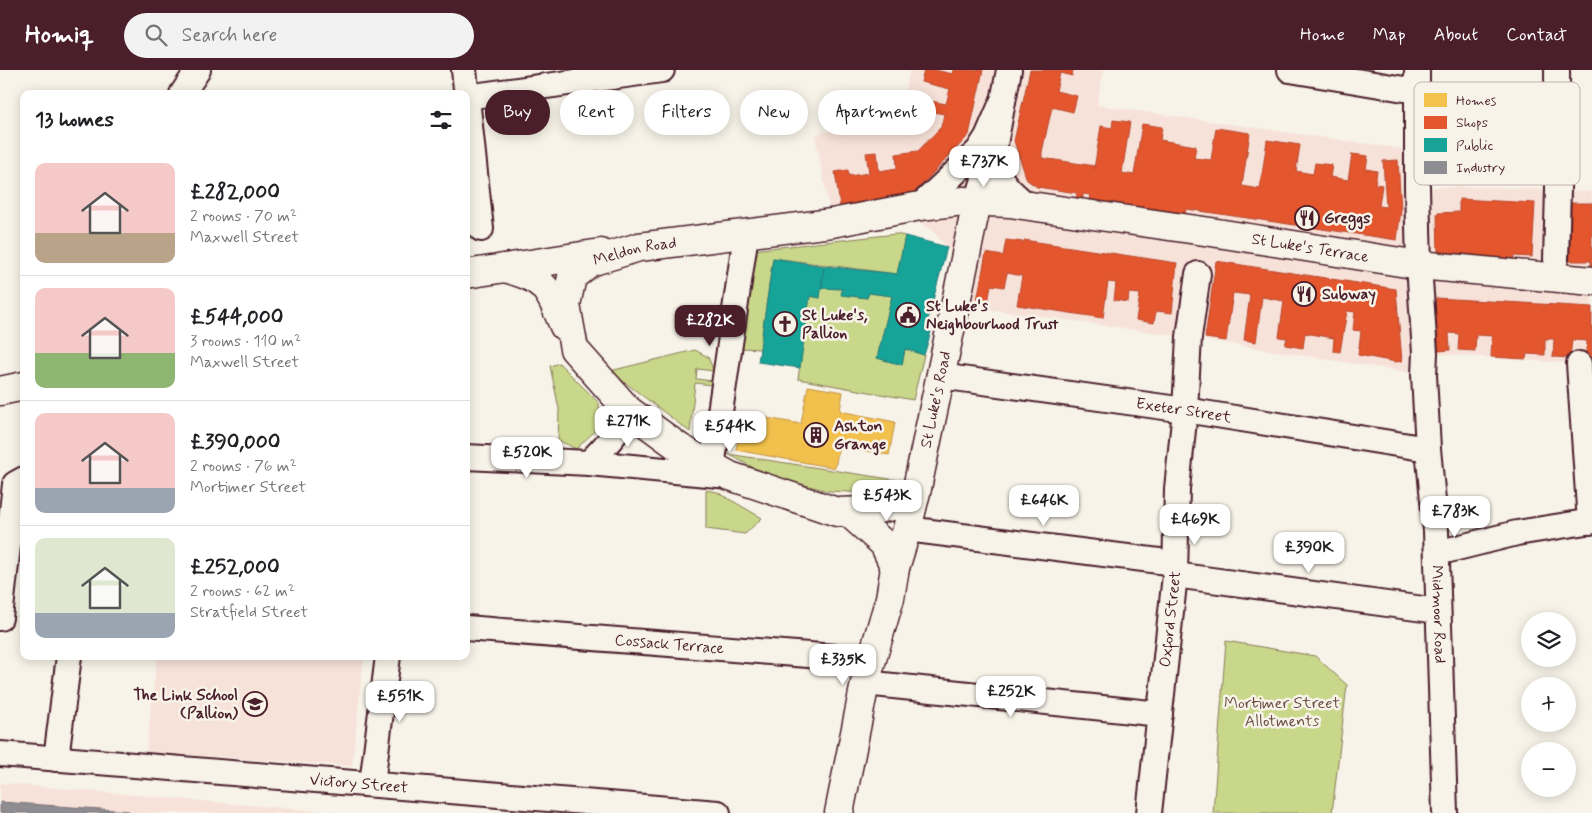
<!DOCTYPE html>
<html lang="en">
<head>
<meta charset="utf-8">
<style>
	:root { --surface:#fff; --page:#f2f2f2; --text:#202124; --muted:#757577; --line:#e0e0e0; --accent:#4a1f2b }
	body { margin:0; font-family:Mynerve,sans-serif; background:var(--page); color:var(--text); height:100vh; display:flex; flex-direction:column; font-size:19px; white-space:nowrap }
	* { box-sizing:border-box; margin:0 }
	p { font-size:16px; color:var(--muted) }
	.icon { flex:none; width:28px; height:28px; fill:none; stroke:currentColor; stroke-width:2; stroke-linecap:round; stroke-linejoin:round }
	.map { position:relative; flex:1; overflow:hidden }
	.details { position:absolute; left:20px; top:20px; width:450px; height:570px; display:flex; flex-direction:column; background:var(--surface); border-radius:10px; box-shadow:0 2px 12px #0003 }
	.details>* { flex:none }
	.banner { position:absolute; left:485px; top:20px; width:475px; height:45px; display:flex; gap:10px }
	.tools { position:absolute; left:1521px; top:542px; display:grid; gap:10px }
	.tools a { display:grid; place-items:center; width:55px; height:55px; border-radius:50%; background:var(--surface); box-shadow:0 2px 12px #0003; font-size:25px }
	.price { position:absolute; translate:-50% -42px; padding:0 11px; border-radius:10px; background:#fff; color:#222; font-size:16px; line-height:32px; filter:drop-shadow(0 1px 2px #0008) }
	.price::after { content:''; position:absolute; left:50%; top:30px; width:15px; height:11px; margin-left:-8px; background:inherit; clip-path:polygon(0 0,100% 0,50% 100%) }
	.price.on { background:var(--accent); color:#fff }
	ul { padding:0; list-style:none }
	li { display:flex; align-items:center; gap:15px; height:125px; padding:0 15px }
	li+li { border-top:1px solid var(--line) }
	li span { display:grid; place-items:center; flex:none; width:140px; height:100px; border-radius:10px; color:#555 }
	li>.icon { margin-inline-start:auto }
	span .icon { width:60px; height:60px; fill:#fffc; stroke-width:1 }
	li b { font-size:21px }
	h2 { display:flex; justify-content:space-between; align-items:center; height:60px; padding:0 15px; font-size:21px }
	.pill { padding:0 18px; border-radius:22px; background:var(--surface); box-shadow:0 2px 12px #0003; font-size:18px; line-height:45px }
	.pill.on { background:var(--accent); color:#fff }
	header { display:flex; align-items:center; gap:30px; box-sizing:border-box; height:70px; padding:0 25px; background:var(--accent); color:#fff }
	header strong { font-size:24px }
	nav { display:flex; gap:28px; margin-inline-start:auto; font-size:18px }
	.search { width:350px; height:45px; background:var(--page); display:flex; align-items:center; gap:12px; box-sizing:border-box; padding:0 18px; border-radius:28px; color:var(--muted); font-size:19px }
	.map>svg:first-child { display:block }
	.built { fill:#f7e2d9 }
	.green { fill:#c9d78a; stroke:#8a7b5a }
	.homes { fill:#f2c14e; stroke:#c09044 }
	.shops { fill:#e4572e; stroke:#b6462d }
	.public { fill:#17a398; stroke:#267b77 }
	.industry { fill:#8d8d92; stroke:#796c73 }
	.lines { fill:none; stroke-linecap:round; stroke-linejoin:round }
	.street-casing { stroke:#4a1f2b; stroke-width:28 }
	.secondary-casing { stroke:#4a1f2b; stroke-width:31 }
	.street { stroke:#f7f3e8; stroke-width:24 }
	.secondary { stroke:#f7f3e8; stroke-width:28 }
	.labels { text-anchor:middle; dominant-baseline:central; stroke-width:5; stroke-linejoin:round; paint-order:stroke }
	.poi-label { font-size:16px; font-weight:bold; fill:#4a1f2b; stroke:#f7f3e8; text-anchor:start }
	.street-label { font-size:16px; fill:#4a1f2b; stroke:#f7f3e8 }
	.park-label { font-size:16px; fill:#6a4d43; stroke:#f7f3e8 }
	.key { fill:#f7f3e8; stroke:#c3b3af; stroke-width:1 }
	.key-label { font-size:14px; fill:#4a1f2b }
</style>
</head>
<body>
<header>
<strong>Homiq</strong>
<div class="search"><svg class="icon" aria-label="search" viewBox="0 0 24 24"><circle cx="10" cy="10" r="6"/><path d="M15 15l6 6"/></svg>Search here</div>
<nav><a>Home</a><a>Map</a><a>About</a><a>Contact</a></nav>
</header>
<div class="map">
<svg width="1592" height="743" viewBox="0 0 1592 743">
	<rect width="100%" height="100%" fill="#f7f3e8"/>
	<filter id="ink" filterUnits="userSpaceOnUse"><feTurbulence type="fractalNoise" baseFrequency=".02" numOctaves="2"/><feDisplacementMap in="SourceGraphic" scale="10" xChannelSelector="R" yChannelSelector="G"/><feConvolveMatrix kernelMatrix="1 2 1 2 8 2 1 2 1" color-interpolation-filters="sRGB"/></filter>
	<g filter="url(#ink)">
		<g class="built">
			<polygon points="910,0 1104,0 1097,35 1417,81 1417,117 1493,117 1592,122 1592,295 1425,283 1424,305 1193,268 958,235 954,186 933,161 899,140 832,153 815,65 899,41"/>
			<polygon points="157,586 364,586 352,696 146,682"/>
			<polygon points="0,713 339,743 0,743"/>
		</g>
		<g class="green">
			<polygon points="896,164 905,166 897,204 773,188 760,279 741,278 753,180"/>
			<polygon points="821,218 842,219 842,225 867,228 869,223 892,226 877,288 902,295 905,279 924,285 913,330 798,309 810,226 820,228"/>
			<polygon points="695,280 708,287 714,301 697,299 696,309 713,311 712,315 695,313 690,362 610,301"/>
			<polygon points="559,293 599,333 600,356 576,379 558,370 559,339 550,296"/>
			<polygon points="728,384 896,410 888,424 828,421 767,405"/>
			<polygon points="706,420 717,422 762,448 745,464 706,459"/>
			<polygon points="1226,571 1315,586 1347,615 1332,743 1213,743"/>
		</g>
		<polygon class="homes" points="808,316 843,322 840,341 895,352 889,385 839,376 835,398 736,380 743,344 801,354"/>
		<g class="shops">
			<polygon points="924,0 935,0 953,4 954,0 983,0 969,65 913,124 840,136 835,102 848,100 849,106 869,103 866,83 877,82 879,101 897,98 896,84 918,81 941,57 944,44 909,37 911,27 946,34 950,19 921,12"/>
			<polygon points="1030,0 1073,0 1072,6 1060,3 1056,21 1077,26 1073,42 1052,37 1042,82 1042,88 1095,96 1094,99 1101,56 1112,58 1113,50 1130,52 1122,103 1134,105 1142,54 1162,57 1160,70 1196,76 1194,88 1211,90 1216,58 1250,63 1242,116 1260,119 1267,70 1300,75 1296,101 1313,104 1315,93 1332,95 1330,107 1348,110 1352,84 1368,86 1366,99 1377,101 1375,114 1382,115 1379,136 1386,137 1383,91 1398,90 1401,140 1397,170 1186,139 1185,144 1090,130 1090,125 1083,124 1083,129 1076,128 1077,123 1037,117 1027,110 1014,71"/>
			<polygon points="1459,129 1535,133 1532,187 1514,186 1514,189 1438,185 1437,143 1459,142"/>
			<polygon points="1571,133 1592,133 1592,198 1591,198 1591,191 1570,191"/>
			<polygon points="1006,170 1024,172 1024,170 1177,193 1172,243 1156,241 1154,253 1136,250 1140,224 1129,223 1128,232 1114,230 1116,213 1108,212 1103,248 1017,235 1022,206 1007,203 1004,217 991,215 988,233 977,230 986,183 1003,186"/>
			<polygon points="1216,191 1396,219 1402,291 1396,292 1358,285 1361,261 1353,260 1355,242 1347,241 1340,282 1333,281 1334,268 1305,263 1303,278 1285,275 1287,268 1279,267 1284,231 1262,227 1256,272 1244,270 1250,225 1233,223 1226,271 1205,268"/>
			<polygon points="1436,228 1592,237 1592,290 1586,290 1587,271 1572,270 1570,288 1553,287 1554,269 1545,269 1545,285 1527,284 1526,289 1491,287 1492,266 1476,265 1475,281 1458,280 1459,264 1449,263 1450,280 1439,281 1438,263 1433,262"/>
		</g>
		<g class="public">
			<polygon points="905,166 947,177 925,261 931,262 924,285 905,279 902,295 877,288 892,226 869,223 867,228 841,225 842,219 821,218 824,196 897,204"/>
			<polygon points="773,188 824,196 820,228 810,226 800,298 758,292"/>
		</g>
		<polygon class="industry" points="0,732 129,741 129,743 0,743"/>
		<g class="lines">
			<defs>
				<g id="street">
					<polyline points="464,0 481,159"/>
					<polyline points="1290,0 1416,21"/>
					<path id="s1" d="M 1417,0 L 1417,117 L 1419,195 L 1425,283 L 1424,305 L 1428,379 L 1436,461 L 1445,743"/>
					<polyline points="182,24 198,0"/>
					<polyline points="466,27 662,0"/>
					<path d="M 995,78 C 997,111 1004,116 1028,136"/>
					<polyline points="977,132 995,74 1009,0"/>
					<polyline points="920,136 978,81 987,67 1003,30"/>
					<polyline points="1556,189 1558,120 1557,0"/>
					<polyline points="1579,294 1590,452"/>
					<path id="s2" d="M 940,306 L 1185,340 L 1428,379"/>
					<polyline points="466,387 589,393 729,406"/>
					<path d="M 589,393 C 604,377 621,361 628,340"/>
					<polyline points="712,397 746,164"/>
					<polyline points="907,459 1175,493"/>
					<polyline points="1437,483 1517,463 1592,451"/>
					<polyline points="1175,505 1438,541"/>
					<polyline points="0,548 15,414 24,409"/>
					<path id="s3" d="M 466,558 L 872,590"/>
					<polyline points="865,613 1160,644"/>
					<path id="s4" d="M 0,684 L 718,743"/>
					<polyline points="56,689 69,586"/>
					<polyline points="372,714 388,586"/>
					<path id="s5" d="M 1149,743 L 1175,505 L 1177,419 L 1185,340 L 1189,267 L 1198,204"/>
				</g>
				<g id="secondary">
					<path d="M 504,198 C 546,208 548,219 564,256"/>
					<polyline points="466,204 601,183"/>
					<polyline points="0,321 24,316"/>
					<path id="s6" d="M 917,418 L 897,435 L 868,441 L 837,442 L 730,406 L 680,378 L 628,340 L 574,279 L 566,235 L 572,207 L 590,192 L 639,177 L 832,153 L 920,136 L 964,131 L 1010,133 L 1211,162 L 1419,195 L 1592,211"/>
					<polyline points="848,442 884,474 895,498"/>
					<path id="s7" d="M 839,743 L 865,613 L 890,528 L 895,498 L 907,459 L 917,418 L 977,132"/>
				</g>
			</defs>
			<use href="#street" class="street-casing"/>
			<use href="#secondary" class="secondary-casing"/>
			<use href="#street" class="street"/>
			<use href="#secondary" class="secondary"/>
		</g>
	</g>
	<defs>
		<symbol id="restaurant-ring" viewBox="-11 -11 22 22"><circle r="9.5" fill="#f7f3e8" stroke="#4a1f2b" stroke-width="1.5"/><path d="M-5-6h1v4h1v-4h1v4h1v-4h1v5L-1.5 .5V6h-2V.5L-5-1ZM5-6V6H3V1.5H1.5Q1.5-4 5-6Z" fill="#4a1f2b"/></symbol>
		<symbol id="civic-ring" viewBox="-11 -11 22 22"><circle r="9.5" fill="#f7f3e8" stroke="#4a1f2b" stroke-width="1.5"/><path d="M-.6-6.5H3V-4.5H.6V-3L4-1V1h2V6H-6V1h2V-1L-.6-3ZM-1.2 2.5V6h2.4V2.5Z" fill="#4a1f2b"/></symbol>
		<symbol id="church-ring" viewBox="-11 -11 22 22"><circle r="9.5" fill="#f7f3e8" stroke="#4a1f2b" stroke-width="1.5"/><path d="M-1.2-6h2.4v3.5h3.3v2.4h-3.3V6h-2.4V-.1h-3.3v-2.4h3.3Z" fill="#4a1f2b"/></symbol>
		<symbol id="building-ring" viewBox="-11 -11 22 22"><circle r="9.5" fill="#f7f3e8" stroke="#4a1f2b" stroke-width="1.5"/><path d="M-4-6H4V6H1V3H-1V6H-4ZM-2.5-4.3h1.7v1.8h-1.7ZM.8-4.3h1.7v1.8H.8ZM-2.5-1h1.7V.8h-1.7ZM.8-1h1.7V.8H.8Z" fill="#4a1f2b"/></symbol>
		<symbol id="school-ring" viewBox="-11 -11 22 22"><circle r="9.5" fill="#f7f3e8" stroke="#4a1f2b" stroke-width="1.5"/><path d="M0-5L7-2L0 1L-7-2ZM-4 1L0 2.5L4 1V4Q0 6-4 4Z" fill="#4a1f2b"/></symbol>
	</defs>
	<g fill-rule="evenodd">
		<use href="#restaurant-ring" x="1293" y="134" width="28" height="28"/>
		<use href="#restaurant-ring" x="1290" y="210" width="28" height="28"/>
		<use href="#civic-ring" x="894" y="231" width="28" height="28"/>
		<use href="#church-ring" x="771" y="240" width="28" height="28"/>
		<use href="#building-ring" x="802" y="351" width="28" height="28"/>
		<use href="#school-ring" x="241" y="620" width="28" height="28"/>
	</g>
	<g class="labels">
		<g class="poi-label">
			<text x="1324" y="148">Greggs</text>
			<text x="1322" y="224">Subway</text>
			<text x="926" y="236">St Luke's<tspan x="926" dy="18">Neighbourhood Trust</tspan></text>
			<text x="802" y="245">St Luke's,<tspan x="802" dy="18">Pallion</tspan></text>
			<text x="834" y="356">Ashton<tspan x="834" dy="18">Grange</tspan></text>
			<text x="238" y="625" text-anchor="end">The Link School<tspan x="238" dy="18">(Pallion)</tspan></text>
		</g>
		<g class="street-label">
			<text stroke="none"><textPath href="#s6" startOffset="1229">St Luke's Terrace</textPath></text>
			<text stroke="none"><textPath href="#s6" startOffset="546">Meldon Road</textPath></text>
			<text stroke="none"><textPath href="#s7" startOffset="425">St Luke's Road</textPath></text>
			<text stroke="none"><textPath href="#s2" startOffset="246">Exeter Street</textPath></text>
			<text stroke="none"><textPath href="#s1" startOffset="545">Midmoor Road</textPath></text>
			<text stroke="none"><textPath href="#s5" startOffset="195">Oxford Street</textPath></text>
			<text stroke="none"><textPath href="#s3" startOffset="204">Cossack Terrace</textPath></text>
			<text stroke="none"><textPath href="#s4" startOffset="360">Victory Street</textPath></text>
		</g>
		<g class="park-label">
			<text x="1282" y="633">Mortimer Street<tspan x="1282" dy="18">Allotments</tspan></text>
		</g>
	</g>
	<rect x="1414" y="12" width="166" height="103" rx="8" class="key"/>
	<rect x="1424" y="23" width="23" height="14" fill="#f2c14e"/>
	<rect x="1424" y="46" width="23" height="13" fill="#e4572e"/>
	<rect x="1424" y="68" width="23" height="14" fill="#17a398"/>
	<rect x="1424" y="91" width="23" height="13" fill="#8d8d92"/>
	<g class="key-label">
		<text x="1456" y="35">Homes</text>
		<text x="1456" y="57">Shops</text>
		<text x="1456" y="80">Public</text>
		<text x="1456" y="102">Industry</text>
	</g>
</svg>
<div class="tools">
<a><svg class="icon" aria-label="layers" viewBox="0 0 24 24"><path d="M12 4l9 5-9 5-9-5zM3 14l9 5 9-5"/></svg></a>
<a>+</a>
<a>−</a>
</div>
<b class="price" style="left:984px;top:118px">£737K</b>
<b class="price on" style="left:710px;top:277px">£282K</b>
<b class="price" style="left:628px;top:378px">£271K</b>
<b class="price" style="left:730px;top:383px">£544K</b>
<b class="price" style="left:527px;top:409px">£520K</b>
<b class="price" style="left:887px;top:452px">£543K</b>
<b class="price" style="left:1044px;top:457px">£646K</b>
<b class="price" style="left:1455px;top:468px">£783K</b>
<b class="price" style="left:1195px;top:476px">£469K</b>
<b class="price" style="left:1309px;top:504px">£390K</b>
<b class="price" style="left:843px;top:616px">£335K</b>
<b class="price" style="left:1011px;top:648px">£252K</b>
<b class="price" style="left:400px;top:653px">£551K</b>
<div class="banner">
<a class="pill on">Buy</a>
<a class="pill">Rent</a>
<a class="pill">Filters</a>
<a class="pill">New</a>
<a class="pill">Apartment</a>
</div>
<section class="details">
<h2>13 homes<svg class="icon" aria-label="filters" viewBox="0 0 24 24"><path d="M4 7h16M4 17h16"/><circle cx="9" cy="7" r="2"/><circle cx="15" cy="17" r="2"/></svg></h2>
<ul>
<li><span style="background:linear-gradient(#f6c9c9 70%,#b9a48a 0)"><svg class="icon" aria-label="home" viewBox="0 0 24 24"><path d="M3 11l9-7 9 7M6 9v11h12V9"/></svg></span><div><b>£282,000</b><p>2 rooms · 70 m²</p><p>Maxwell Street</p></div></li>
<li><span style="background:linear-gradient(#f6c9c9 65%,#8fb573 0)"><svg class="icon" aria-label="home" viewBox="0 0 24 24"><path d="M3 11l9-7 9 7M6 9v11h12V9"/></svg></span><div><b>£544,000</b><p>3 rooms · 110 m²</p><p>Maxwell Street</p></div></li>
<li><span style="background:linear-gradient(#f6c9c9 75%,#9aa5b1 0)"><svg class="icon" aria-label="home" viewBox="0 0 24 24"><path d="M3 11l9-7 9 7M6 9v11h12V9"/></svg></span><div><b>£390,000</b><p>2 rooms · 76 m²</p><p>Mortimer Street</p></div></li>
<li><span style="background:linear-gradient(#dfe7d0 75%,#9aa5b1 0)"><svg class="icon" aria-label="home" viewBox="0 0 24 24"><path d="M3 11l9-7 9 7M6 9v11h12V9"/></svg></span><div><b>£252,000</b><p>2 rooms · 62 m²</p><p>Stratfield Street</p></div></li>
</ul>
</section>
</div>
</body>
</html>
